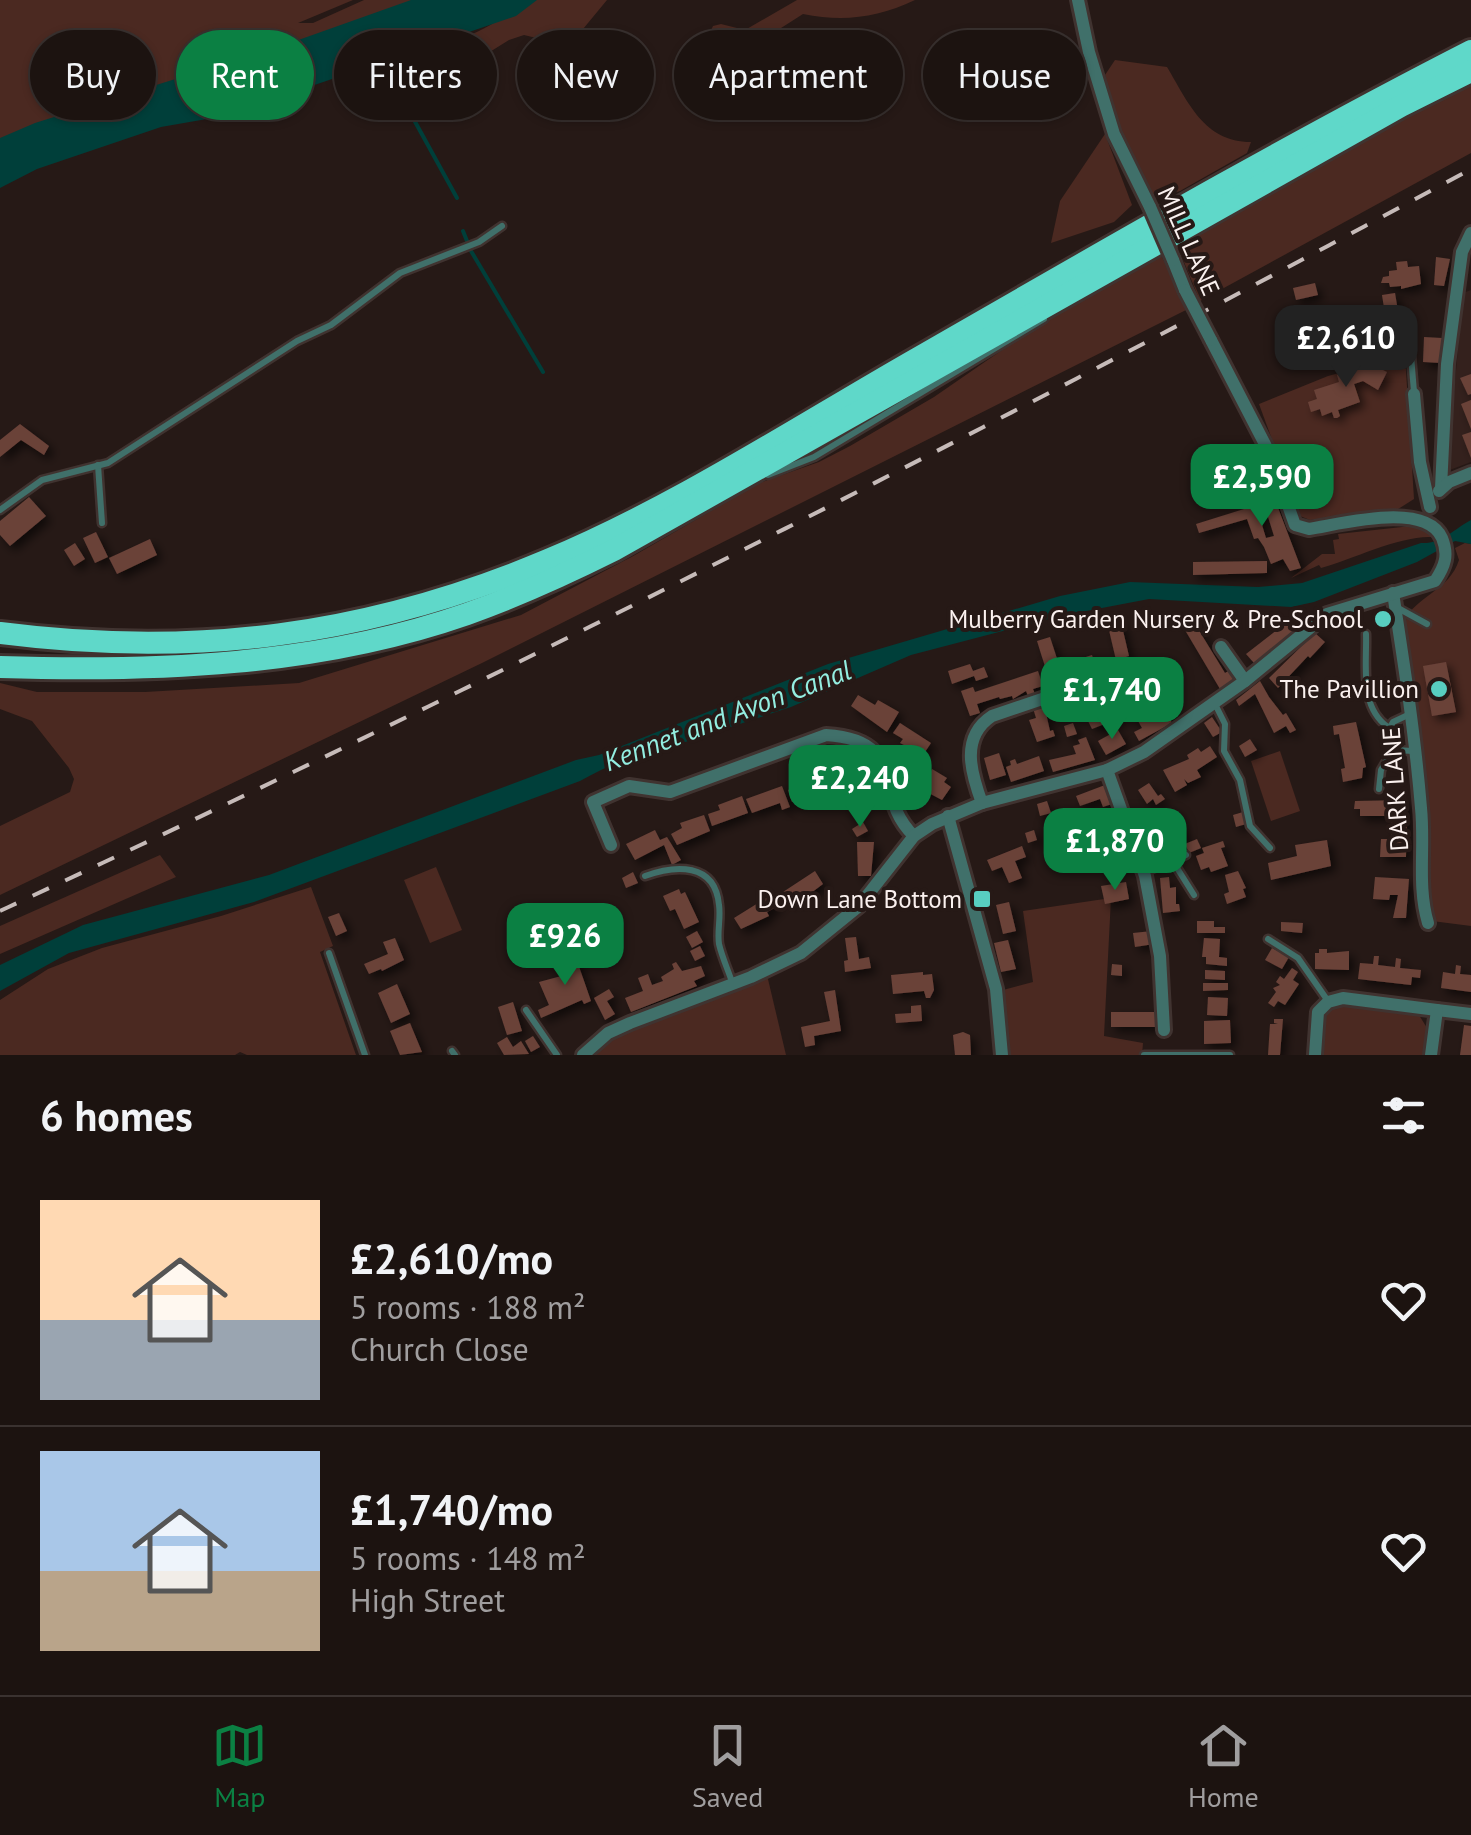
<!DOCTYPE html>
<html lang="en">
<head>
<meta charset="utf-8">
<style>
	:root { --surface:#1c1310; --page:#29201e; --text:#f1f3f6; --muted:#a09e9f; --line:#3a3230; --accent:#0b8043 }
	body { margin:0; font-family:"PT Sans",sans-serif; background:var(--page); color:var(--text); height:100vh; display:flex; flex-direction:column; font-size:38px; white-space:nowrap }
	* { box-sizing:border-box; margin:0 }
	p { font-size:32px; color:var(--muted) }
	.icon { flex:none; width:55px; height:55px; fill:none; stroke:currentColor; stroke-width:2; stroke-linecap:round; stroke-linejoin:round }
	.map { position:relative; height:1055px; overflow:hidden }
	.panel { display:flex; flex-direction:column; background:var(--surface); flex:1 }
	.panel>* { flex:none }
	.guide { position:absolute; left:30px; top:30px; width:1412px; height:90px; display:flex; gap:20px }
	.price { position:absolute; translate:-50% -85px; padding:0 22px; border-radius:20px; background:var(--accent); color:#fff; font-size:32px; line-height:65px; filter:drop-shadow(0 2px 5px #0008) }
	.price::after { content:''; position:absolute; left:50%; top:60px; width:30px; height:22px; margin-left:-15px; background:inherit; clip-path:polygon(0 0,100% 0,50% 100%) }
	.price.active { background:#222; color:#fff }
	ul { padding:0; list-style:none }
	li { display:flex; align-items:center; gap:30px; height:250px; padding:0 40px }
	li+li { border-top:2px solid var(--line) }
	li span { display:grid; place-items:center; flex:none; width:280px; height:200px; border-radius:0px; color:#555 }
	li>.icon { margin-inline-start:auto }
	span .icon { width:120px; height:120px; fill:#fffc; stroke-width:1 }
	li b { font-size:42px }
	h2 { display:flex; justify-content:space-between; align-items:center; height:120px; padding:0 40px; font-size:42px }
	.chip { padding:0 35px; border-radius:45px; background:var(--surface); box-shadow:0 2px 8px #0004,0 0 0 2px var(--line); font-size:35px; line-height:90px }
	.chip.active { background:var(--accent); color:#fff }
	.menu { display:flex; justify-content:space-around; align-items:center; height:140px; border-top:2px solid var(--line); background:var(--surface); font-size:28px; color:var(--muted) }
	.menu a { display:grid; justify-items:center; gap:5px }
	.menu .active { color:var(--accent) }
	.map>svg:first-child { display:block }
	.built { fill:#34211d }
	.green { fill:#4b2921 }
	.water { fill:#003f3a }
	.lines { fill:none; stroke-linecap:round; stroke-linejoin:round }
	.stream { stroke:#003f3a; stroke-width:4 }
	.building { fill:#6a4239; filter:url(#shadow) }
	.service-casing { stroke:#403330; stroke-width:11 }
	.minor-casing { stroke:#403330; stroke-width:18 }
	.trunk-casing { stroke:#403330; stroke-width:28 }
	.service { stroke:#40706a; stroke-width:6 }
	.minor { stroke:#40706a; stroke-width:12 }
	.trunk { stroke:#5fd8c9; stroke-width:22 }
	.rail { stroke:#c6bbb9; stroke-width:4; stroke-dasharray:18 18; stroke-linecap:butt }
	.minor-bridge-casing { stroke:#403330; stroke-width:18; stroke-linecap:butt }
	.minor-bridge { stroke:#40706a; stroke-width:12 }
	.poi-dot { fill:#58cec0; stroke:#261916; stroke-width:4 }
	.labels { text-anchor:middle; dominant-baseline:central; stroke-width:8; stroke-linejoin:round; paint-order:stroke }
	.street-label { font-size:25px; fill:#fbf1ef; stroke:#261916 }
	.poi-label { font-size:25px; fill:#fbf1ef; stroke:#261916; text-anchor:end }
	.water-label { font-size:28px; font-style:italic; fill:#93eee1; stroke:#261916 }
</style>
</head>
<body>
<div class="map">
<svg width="1471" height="1055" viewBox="0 0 1471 1055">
	<defs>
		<filter id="shadow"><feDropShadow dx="5" dy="5" stdDeviation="5" flood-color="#0009"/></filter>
	</defs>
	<rect width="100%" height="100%" fill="#261916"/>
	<polygon class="built" points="1471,290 1471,462 1447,471 1463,293"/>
	<g class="green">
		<polygon points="0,0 353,0 298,23 313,23 364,0 450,0 0,154"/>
		<path d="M 524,0 L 607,0 L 569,46 L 524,35 L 509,40 L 411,101 L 394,62 C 440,47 489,34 524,0 Z"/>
		<path d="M 797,0 L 915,0 C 877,18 843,22 803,14 L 767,37 L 731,55 L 709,35 L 713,26 L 721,24 L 745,30 Z"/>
		<path d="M 1115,60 L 1167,67 C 1188,102 1204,142 1251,142 L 1247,153 L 1180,191 L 1151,200 L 1117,129 L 1105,75 Z"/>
		<polygon points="1471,84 1471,153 1200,301 1177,245 1358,142"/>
		<polygon points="1105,134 1132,205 1114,222 1051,243 1060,201"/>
		<polygon points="1159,251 1188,309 482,663 0,895 0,826 70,792 74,779 69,768 32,721 0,709 0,683 37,692 145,692 299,683 521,615 635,555 759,483 819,462 850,446 934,397 1095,286"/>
		<polygon points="1405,355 1414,499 1395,511 1310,520 1300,516 1259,404 1328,376"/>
		<path d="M 1411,526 L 1423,528 L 1433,537 C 1400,535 1354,559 1321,568 L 1319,565 L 1291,578 L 1322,554 L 1335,554 L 1333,540 L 1339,539 L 1338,534 Z"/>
		<path d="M 1465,543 L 1471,544 L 1471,926 L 1432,921 L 1425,811 L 1400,625 C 1418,594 1449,591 1459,560 L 1455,548 Z"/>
		<polygon points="1280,751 1300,811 1271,821 1251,761"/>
		<polygon points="160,855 176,877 0,954 0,926"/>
		<polygon points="436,867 462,930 430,943 404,880"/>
		<polygon points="311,887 333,946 320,952 356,1055 247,1055 240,1052 235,1055 0,1055 0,1000 48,969 102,948 221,916"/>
		<polygon points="1111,898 1104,1036 1143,1043 1142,1055 1010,1055 1003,990 1033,982 1023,911"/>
		<polygon points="767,975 786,1055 596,1055 595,1051 620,1034"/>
		<polygon points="1344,1004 1419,1015 1427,1028 1424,1055 1321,1055 1324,1015 1330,1006"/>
	</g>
	<g class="water">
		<polygon points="411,0 537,0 516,16 224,116 161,127 37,169 0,188 0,138 35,123 290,43"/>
		<path d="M 1471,520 L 1471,544 L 1455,541 L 1417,562 L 1314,602 L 1291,607 L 1149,599 L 1060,616 L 911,655 L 791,707 L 646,755 C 620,759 603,769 580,781 L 254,902 L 69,953 L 0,991 L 0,965 L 83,925 L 269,875 L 576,760 L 599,755 L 828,664 L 1060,596 L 1130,582 L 1258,587 L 1302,583 L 1421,543 C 1442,544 1454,529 1471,520 Z"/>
	</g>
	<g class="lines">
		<g class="stream">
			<polyline points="380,58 457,198"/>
			<polyline points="463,231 471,251 543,372"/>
		</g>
	</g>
	<g class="building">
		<polygon points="1436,257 1450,259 1444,286 1434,285"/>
		<polygon points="1407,261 1408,267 1419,266 1421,284 1401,289 1401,286 1390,287 1389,283 1381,283 1383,277 1389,276 1389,271 1397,270 1396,262"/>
		<polygon points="1315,283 1318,295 1296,300 1293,288"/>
		<polygon points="1395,293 1397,305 1384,308 1382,295"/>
		<polygon points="1315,322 1317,329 1320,329 1322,349 1307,352 1305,343 1298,345 1294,326"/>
		<polygon points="1401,327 1402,351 1337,370 1335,361 1377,349 1376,345 1391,343 1391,328"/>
		<polygon points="1424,337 1442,338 1441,363 1423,362"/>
		<polygon points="1372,365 1387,372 1378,390 1363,381 1354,384 1360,402 1338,410 1340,416 1337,418 1334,418 1332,412 1322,416 1320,409 1311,412 1308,402 1317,399 1314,390 1339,382 1337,375"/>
		<polygon points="1471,374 1471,394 1468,395 1460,378"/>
		<polygon points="1471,400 1471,429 1461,404"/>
		<polygon points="20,424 49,446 44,455 21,440 0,457 0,440"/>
		<polygon points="1471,432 1471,458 1462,435"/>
		<polygon points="1269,484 1301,568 1290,571 1283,559 1271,564 1264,547 1258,538 1254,539 1247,519 1199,533 1196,524 1260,504 1264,514 1259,515 1266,538 1274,536 1259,488"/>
		<polygon points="29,497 46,516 10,546 0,535 0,521"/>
		<polygon points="96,532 108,557 95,563 83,538"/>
		<polygon points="150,539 157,555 117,574 109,558"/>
		<polygon points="75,543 85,559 74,566 64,550"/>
		<polygon points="1267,561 1267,573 1193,575 1193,562"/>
		<polygon points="1296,615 1303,624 1254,663 1246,654"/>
		<polygon points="1192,619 1225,673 1230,670 1236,680 1220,689 1182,625"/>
		<polygon points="1121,622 1129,656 1116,660 1108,626"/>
		<polygon points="1315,633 1325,642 1310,658 1308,656 1278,688 1269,678"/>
		<polygon points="1050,637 1061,671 1048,676 1037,641"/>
		<polygon points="1092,655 1096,668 1074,675 1070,662"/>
		<polygon points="1446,662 1456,712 1432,716 1423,666"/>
		<polygon points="970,664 973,671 984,667 988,677 976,681 974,676 952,684 948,671"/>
		<polygon points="1038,671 1043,686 1033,689 1035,694 1028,696 1026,691 1013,699 1012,696 1000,699 999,697 977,704 980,713 970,716 961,691 973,687 975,692"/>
		<polygon points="1260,681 1269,697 1283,715 1286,713 1296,730 1290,733 1286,726 1274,733 1255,694 1239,706 1236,700"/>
		<polygon points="1121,683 1125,690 1121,692 1123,696 1112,702 1106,691"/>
		<polygon points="1159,684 1172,707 1166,711 1172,723 1139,741 1134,732 1142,728 1133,712 1156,699 1151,689"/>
		<polygon points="1096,689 1099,699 1065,710 1062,699"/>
		<polygon points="858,695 875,705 878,700 899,712 887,732 851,706"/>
		<polygon points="1044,704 1050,731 1053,730 1055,736 1037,742 1029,720 1036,718 1033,708"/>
		<polygon points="1112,709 1117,719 1092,729 1087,719"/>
		<polygon points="1212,717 1222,732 1213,737 1204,723"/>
		<polygon points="1356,722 1366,767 1363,768 1362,778 1343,782 1341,769 1345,768 1339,734 1334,735 1333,726"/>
		<polygon points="900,723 931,743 923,755 900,743 903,739 893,733"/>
		<polygon points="1073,723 1077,734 1067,737 1064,726"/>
		<polygon points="1118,730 1126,744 1106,755 1098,741"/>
		<polygon points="1086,737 1095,760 1053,772 1049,760 1076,754 1073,746 1080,744 1078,740"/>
		<polygon points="1250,739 1257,750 1245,757 1239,746"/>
		<polygon points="1210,746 1217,757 1197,770 1201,777 1188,783 1184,779 1187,785 1175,792 1163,770 1189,759 1187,755 1198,748 1201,752"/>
		<polygon points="999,753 1006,775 990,780 984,758"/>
		<polygon points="1039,756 1044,771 1011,782 1006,767 1011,765 1010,761 1015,759 1017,764"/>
		<polygon points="863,761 869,777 833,791 828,778 841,774 839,770"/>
		<polygon points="918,766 930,773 932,769 947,778 944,782 951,787 942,800 919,788 922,784 911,777"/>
		<polygon points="823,772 829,789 792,802 788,790 800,785 799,781"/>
		<polygon points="1149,783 1158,796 1161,794 1165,799 1156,805 1153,799 1147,804 1138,790"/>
		<polygon points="1105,785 1112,804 1103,807 1100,799 1080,806 1076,796"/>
		<polygon points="782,786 790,807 782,810 780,803 752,813 746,799"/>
		<polygon points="742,796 748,813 712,826 708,814 720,810 718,805"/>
		<polygon points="1407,800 1406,857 1380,857 1381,839 1391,839 1391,816 1360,816 1360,809 1354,809 1355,801"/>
		<polygon points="1047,801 1051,813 1040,816 1037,804"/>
		<polygon points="1173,810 1186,840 1175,845 1172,838 1157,844 1150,830 1160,826 1157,817"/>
		<polygon points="1243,812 1246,824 1236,827 1233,815"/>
		<polygon points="704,815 710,831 677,845 671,834 682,828 680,823"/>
		<polygon points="863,822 868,831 857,837 852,829"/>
		<polygon points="655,830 660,840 667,837 681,860 672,865 664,845 635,860 626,844"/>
		<polygon points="1034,830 1037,840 1028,843 1025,833"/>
		<polygon points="1074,833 1075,839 1080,838 1084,854 1065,858 1063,846 1052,849 1051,843 1057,841 1056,837"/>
		<polygon points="1197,839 1201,848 1189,853 1185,844"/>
		<polygon points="1327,840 1331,866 1271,880 1268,863 1297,856 1295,845"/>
		<polygon points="1223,841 1225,847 1221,848 1228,866 1211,872 1209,867 1201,870 1196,856 1204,853 1202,848"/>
		<polygon points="857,842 874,842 871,876 858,876"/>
		<polygon points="1022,846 1026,857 1015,861 1022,878 1009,883 1002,867 992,871 987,860"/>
		<polygon points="1105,846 1127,850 1124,867 1103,864"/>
		<polygon points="815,871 823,884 803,899 800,895 789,902 783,892"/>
		<polygon points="1238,871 1246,888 1243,889 1246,897 1227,904 1224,894 1229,892 1225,875"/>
		<polygon points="633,872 638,883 626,888 622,878"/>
		<polygon points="1169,877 1170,888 1176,887 1176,904 1179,904 1180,911 1163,913 1160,878"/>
		<polygon points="1375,877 1409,879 1406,918 1393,918 1398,895 1390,895 1389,900 1373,899"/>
		<polygon points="1126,882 1129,899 1105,904 1101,886"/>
		<polygon points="679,889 681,894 685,892 699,922 684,929 675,909 670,911 663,896"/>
		<polygon points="771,895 778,906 767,912 769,916 741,929 734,918"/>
		<polygon points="1009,902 1016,931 1003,934 996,905"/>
		<polygon points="339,913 347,931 336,936 328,917"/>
		<polygon points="1197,921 1214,921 1214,927 1225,927 1225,933 1197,933"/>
		<polygon points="1281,922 1303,923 1302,933 1281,931"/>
		<polygon points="697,931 703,942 692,948 686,937"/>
		<polygon points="1152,931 1154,944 1135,947 1133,933"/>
		<polygon points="856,937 859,959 869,957 871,968 845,972 844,961 848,960 845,938"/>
		<polygon points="395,938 404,960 382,971 381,969 369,974 364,964 388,954 383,942"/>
		<polygon points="1204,938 1220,939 1219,957 1227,958 1227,966 1206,964 1206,957 1202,957"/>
		<polygon points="1008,940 1016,969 1001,972 994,943"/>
		<polygon points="700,946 705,956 695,961 690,951"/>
		<polygon points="1272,948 1289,957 1282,969 1265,960"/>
		<polygon points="1319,949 1327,949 1327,953 1349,951 1349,970 1315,969 1315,953 1319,953"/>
		<polygon points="575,955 591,1001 584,1004 582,1000 541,1018 538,1010 549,1005 539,982 565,975 559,962"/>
		<polygon points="1374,956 1379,956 1378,965 1395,967 1396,958 1401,959 1400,968 1421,970 1420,978 1412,977 1411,985 1358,979 1360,963 1373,964"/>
		<polygon points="676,962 682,971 701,966 705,976 694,981 697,986 631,1012 625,998 643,991 638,978 648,974 652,985 663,981 661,977 674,969 672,964"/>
		<polygon points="1112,964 1122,965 1122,976 1111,975"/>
		<polygon points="1456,965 1461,966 1460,974 1471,975 1471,992 1441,988 1443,972 1455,974"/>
		<polygon points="1292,968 1298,972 1293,980 1299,984 1285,1005 1278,1001 1274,1007 1268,1003 1276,992 1273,988 1280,985 1276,982 1280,976 1284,979"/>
		<polygon points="1205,970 1225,971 1225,980 1205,979"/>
		<polygon points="923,972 923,975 932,974 934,990 930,998 926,998 924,991 893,994 891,975"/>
		<polygon points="1203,983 1228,983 1228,990 1203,991"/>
		<polygon points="397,984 410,1014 391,1023 378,993"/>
		<polygon points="609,989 614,997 607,1001 615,1014 605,1020 594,998"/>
		<polygon points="835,990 841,1031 814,1036 815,1045 805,1047 801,1027 830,1021 824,992"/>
		<polygon points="1208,997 1228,998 1227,1016 1207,1015"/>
		<polygon points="513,1002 522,1031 507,1035 498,1007"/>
		<polygon points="921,1005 922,1021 896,1023 895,1014 911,1013 911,1006"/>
		<rect x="1111" y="1012" width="44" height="15"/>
		<polygon points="1274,1019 1283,1019 1280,1055 1268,1055 1270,1024 1278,1024 1274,1023"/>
		<polygon points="1230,1020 1231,1043 1204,1044 1204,1021"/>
		<polygon points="410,1023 422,1052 400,1055 390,1031"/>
		<polygon points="1464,1025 1471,1026 1471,1055 1460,1055"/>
		<polygon points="963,1032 970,1035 971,1055 955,1055 953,1035"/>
		<polygon points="533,1036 540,1047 531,1052 525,1041"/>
		<polygon points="507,1037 513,1047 521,1041 529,1054 504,1055 497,1043"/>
	</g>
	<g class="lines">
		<defs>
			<g id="service">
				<polyline points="1408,319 1414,392"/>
				<polyline points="98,465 102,523"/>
				<polyline points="768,475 814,457 1044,319"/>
				<polyline points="0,510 42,480 108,463 297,341 331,325 400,273 479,242 502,226"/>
				<polyline points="1396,607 1427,624"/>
				<path d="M 1366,634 C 1367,665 1359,707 1388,727"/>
				<polyline points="1215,704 1225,724 1224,751 1240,780 1250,826 1270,848"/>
				<polyline points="1410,714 1393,722 1387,733 1393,750 1414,751"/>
				<polyline points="1379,789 1381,770 1393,750"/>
				<polyline points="1172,860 1194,895"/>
				<polyline points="1145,872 1186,855"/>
				<path d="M 645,876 C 675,865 715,862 719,905 C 721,918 717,931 719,944 C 722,957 728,970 732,982"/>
				<polyline points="1268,939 1298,958 1328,1001"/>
				<polyline points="329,953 365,1055"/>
				<polyline points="526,1010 557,1055"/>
				<polyline points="452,1051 455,1055"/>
				<polyline points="1144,1055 1230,1055"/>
			</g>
			<g id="minor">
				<polyline points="1078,0 1089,52 1114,134 1150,207"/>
				<polyline points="1173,260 1185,290"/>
				<polyline points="1414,394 1420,462 1430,507"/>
				<polyline points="1441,488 1447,364 1462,252 1471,233"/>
				<polyline points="1439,491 1449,482 1471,473"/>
				<path d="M 1393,593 C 1404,664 1415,735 1421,808 C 1425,847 1417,886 1428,923"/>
				<polyline points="1221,647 1245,681"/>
				<polyline points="1107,770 1145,876 1160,956 1164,1030"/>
				<path d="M 982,803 C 971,773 960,737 992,716 L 1101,679"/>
				<polyline points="948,816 996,989 1002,1055"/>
				<path d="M 611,845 L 593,802 L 629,786 L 670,792 L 826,735 C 909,740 871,795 914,836"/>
				<polyline points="1437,1010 1471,1014"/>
				<path d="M 583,1055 L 608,1033 L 630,1023 L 751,977 L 801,953 L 859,906 L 914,836 L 932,824 L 982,803 L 1107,770 L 1144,752 L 1245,681 L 1327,614 L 1435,581 C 1445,566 1449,555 1442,538 C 1425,501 1342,524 1309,529 L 1295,525 L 1269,452 L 1211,340"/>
				<polyline points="1315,1055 1318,1012 1328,1002 1343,998 1437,1010 1431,1055"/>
			</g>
			<g id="trunk">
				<path d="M 0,633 C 194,658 367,636 548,560 C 677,506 797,427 918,358 C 1101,253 1283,147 1471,51"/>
				<path d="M 0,667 C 156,672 318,666 467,614 C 518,596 566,574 614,550 L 1401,106 L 1471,71"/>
			</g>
		</defs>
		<use href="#service" class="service-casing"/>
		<use href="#minor" class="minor-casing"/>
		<use href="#trunk" class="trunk-casing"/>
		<use href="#service" class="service"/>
		<use href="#minor" class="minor"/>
		<use href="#trunk" class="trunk"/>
		<path class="rail" d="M 0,911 C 498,679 988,430 1471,169"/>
		<defs>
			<g id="minor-bridge">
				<polyline points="1150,207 1173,260"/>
				<polyline points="1185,290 1211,340"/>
			</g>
		</defs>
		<use href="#minor-bridge" class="minor-bridge-casing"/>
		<use href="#minor-bridge" class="minor-bridge"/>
	</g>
	<g class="poi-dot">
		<circle cx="1383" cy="619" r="10"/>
		<circle cx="1439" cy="689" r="10"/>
		<rect x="972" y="889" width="20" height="20" rx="5"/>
	</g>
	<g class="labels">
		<g class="street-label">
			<text transform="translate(1189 241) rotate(66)">MILL LANE</text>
			<text transform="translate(1395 789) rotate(-94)">DARK LANE</text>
		</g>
		<g class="poi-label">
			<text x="1363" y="619">Mulberry Garden Nursery &amp; Pre-School</text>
			<text x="1419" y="689">The Pavillion</text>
			<text x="962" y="899">Down Lane Bottom</text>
		</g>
		<g class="water-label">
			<text transform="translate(727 715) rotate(-21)">Kennet and Avon Canal</text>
		</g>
	</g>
</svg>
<b class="price active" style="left:1346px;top:390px">£2,610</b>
<b class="price" style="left:1262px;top:529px">£2,590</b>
<b class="price" style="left:1112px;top:742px">£1,740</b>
<b class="price" style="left:860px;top:830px">£2,240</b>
<b class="price" style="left:1115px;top:893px">£1,870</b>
<b class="price" style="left:565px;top:988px">£926</b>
<div class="guide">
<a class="chip">Buy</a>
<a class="chip active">Rent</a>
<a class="chip">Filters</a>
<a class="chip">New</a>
<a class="chip">Apartment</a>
<a class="chip">House</a>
</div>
</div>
<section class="panel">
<h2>6 homes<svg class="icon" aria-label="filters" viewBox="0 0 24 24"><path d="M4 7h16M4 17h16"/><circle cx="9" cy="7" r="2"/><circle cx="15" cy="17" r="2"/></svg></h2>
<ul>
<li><span style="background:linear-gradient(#ffd9b3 60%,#9aa5b1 0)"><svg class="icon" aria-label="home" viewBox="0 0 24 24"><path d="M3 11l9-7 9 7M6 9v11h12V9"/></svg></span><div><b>£2,610/mo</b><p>5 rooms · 188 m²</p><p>Church Close</p></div><svg class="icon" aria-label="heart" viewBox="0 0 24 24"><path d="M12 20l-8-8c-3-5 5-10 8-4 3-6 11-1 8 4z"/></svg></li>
<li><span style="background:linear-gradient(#a9c7e8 60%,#b9a48a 0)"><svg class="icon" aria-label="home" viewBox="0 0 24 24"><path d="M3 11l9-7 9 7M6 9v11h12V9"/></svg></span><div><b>£1,740/mo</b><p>5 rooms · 148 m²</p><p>High Street</p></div><svg class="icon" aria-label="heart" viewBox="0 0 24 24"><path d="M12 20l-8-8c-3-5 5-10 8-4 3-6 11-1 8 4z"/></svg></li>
</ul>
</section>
<nav class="menu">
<a class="active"><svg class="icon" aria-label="map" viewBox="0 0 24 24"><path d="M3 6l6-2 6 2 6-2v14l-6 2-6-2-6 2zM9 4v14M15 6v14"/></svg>Map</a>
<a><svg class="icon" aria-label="saved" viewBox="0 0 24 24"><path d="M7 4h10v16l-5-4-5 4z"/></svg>Saved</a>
<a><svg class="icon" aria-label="home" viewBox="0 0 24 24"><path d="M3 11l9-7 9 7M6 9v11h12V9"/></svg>Home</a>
</nav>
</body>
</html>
